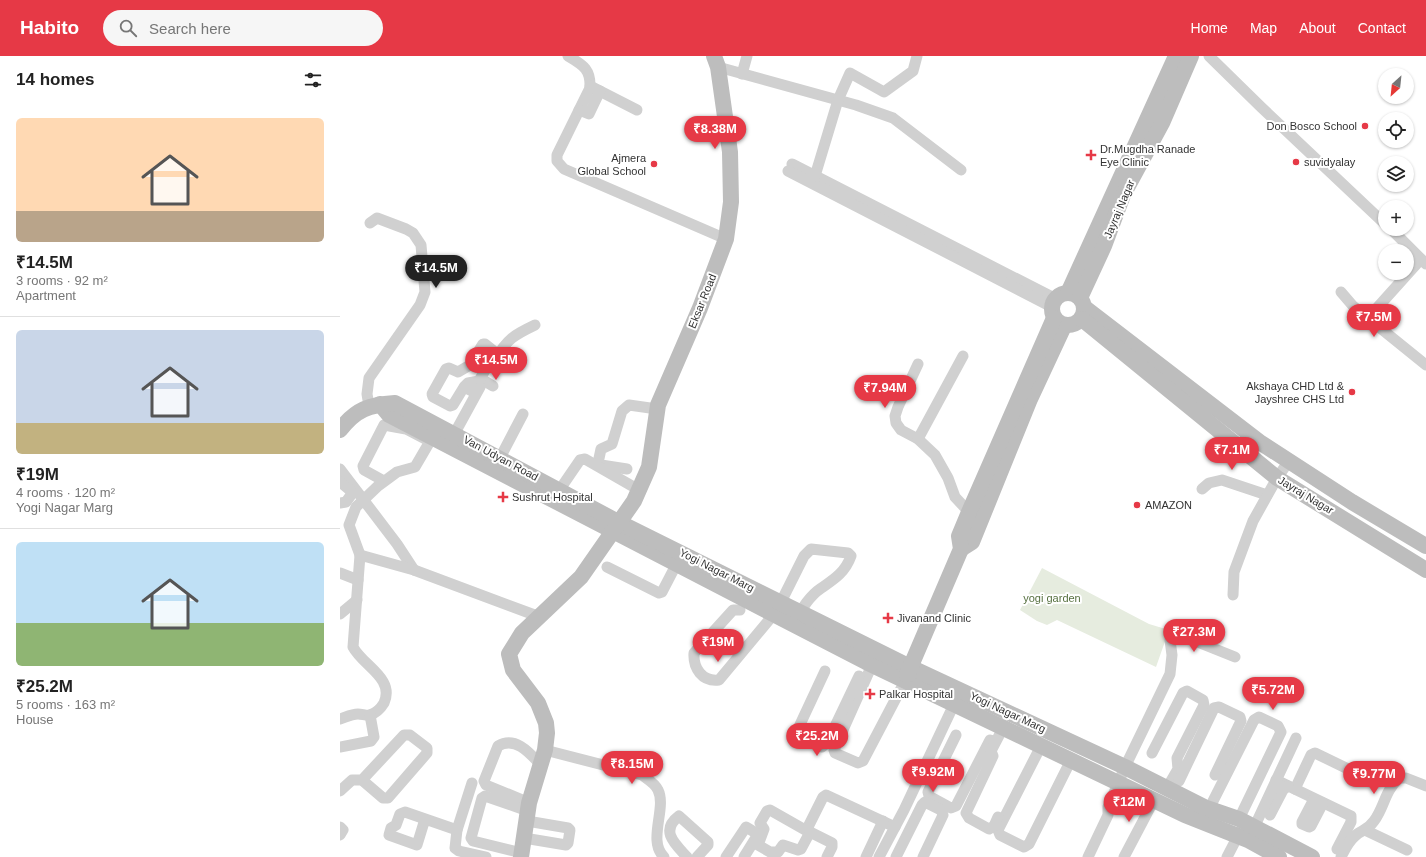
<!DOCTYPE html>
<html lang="en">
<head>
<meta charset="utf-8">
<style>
	:root { --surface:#fff; --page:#f6f6f6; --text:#222; --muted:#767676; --line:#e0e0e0; --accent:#e63946 }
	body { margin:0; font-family:Arial,sans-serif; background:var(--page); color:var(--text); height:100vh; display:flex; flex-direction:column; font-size:15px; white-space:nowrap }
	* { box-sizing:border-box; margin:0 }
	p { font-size:13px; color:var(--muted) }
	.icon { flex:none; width:22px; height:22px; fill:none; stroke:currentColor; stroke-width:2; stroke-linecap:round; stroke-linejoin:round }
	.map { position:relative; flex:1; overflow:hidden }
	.sheet { display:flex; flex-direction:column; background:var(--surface); width:340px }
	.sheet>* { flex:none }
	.needle { width:26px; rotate:207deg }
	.buttons { position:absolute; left:1038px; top:12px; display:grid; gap:8px }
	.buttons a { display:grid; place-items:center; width:36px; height:36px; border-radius:50%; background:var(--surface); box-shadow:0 1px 3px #0004; font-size:20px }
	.price { position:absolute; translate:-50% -34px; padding:0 9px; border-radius:14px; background:var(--accent); color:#fff; font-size:13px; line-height:26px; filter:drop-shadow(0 1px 2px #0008) }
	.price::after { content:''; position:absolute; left:50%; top:24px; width:12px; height:9px; margin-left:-6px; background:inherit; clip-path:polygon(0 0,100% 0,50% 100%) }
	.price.current { background:#222; color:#fff }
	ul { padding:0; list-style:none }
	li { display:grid; align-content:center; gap:8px; height:212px; padding:0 16px }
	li+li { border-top:1px solid var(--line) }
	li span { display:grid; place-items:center; height:124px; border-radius:6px; color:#555 }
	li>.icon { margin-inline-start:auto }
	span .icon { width:72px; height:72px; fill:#fffc; stroke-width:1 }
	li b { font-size:17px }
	h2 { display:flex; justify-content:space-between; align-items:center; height:48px; padding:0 16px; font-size:17px }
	header { display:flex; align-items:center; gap:24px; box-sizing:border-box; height:56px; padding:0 20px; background:var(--accent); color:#fff }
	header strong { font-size:19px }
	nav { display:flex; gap:22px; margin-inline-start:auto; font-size:14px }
	.search { width:280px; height:36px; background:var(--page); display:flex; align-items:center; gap:10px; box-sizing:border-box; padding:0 14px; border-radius:22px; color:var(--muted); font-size:15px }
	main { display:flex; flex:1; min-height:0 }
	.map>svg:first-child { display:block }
	.green { fill:#e6ecdf }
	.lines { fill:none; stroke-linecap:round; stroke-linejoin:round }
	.street { stroke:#d0d0d0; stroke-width:11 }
	.secondary { stroke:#bdbdbd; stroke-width:16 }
	.poi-dot { fill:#e63946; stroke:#fff; stroke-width:1.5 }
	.labels { text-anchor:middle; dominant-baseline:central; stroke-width:4; stroke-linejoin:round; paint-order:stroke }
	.poi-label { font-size:11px; fill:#333; stroke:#fff; text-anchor:start }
	.street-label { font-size:11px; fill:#333; stroke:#fff }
	.park-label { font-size:11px; fill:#56703f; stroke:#fff }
</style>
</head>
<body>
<header>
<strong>Habito</strong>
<div class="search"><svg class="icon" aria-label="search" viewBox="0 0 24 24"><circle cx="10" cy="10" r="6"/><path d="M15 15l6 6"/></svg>Search here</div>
<nav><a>Home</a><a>Map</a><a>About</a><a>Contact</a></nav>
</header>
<main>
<section class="sheet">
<h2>14 homes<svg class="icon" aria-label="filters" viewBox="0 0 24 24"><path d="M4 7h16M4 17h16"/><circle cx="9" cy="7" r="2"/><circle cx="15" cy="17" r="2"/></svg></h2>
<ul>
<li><span style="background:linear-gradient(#ffd9b3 75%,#b9a48a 0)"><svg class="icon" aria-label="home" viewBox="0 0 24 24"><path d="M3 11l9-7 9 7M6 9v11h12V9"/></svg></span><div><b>₹14.5M</b><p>3 rooms · 92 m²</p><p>Apartment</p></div></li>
<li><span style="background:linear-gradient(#c9d6e8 75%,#c2b280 0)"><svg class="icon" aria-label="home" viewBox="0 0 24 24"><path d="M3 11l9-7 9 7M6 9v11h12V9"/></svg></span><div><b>₹19M</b><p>4 rooms · 120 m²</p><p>Yogi Nagar Marg</p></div></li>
<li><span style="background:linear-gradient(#bfe0f5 65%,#8fb573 0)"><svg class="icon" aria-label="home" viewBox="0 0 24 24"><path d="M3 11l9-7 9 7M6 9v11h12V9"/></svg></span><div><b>₹25.2M</b><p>5 rooms · 163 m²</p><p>House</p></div></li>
</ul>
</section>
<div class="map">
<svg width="1086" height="801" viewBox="0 0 1086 801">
	<rect width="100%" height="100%" fill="#fff"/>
	<polygon class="green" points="702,512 809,568 829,574 816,611 717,564 707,569 697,565 680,554"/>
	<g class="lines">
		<g class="street">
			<path d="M 228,0 C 243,9 251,13 250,32 L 217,99 L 217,105 L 224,113 L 386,183"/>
			<polyline points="869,0 921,51 1045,168"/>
			<polyline points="378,11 516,49 553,62 621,114"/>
			<polyline points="402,18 407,0"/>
			<polyline points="250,30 297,54"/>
			<polyline points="239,54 249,58 260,35"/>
			<polyline points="452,108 716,243"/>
			<polyline points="448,115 712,251"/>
			<polyline points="475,120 498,44 510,17 544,36 573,15 577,0"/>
			<polyline points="1051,173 1086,208"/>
			<polyline points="1001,236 1013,250 1086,309"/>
			<polyline points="1028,262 1081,203"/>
			<path d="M 155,304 C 167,283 174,279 195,269"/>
			<polyline points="578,308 558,351 555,360 556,367 561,374 578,383 595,399 608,422 615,441 629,456"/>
			<polyline points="143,324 153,330"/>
			<polyline points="124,331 128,327 139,325 155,296 145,288 143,288 130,309 118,316 109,312 106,313 92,338 93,341 110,350 113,349 124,331 136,337"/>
			<polyline points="29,350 27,338 29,322 80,249 85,236 81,189 73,177 66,173 37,162 30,167"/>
			<polyline points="578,383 623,300"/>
			<polyline points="111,384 140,331"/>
			<polyline points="160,402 183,358"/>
			<polyline points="0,413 57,488 74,514"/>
			<polyline points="287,413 261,409 258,407 261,393 272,388 282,355 289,349 317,353"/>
			<polyline points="0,426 11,435 11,439 6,446 0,447"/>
			<polyline points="862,433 869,427 882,424 927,439"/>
			<polyline points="216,439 240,404 245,403 299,434"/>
			<polyline points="20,499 9,469 16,451 38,430 57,416 75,411 89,387 87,384 66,373 44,369 23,410 24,414 44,425"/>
			<polyline points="267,511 319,537 322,536 336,509"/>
			<polyline points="0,517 18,524"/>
			<polyline points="893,539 894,516 913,465 937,422 949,405"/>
			<path d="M 441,546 L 464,500 L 471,493 L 508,497 L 511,500 C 505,517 493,524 480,533 C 471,539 461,553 457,562"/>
			<path d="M 400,554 L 393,554 L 354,597 C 353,612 362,626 379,624 L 434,558"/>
			<polyline points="0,558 17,544"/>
			<polyline points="532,609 494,694 495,697 518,707 523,705 565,625"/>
			<polyline points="485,615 457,675 459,680 482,691 487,687 519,620"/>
			<path d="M 0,663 C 6,661 12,658 18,658 C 22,658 27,660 30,659 C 36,657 41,652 44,647 C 55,622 23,610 13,591 L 20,499 L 74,514 L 200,561"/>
			<polyline points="616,679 588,736 589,740 611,752 616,750 650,684"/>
			<polyline points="701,690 658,774 660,779 684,791 689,788 731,704"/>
			<polyline points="0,691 31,685 34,681 30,659"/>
			<path d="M 205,694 L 302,719 C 307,723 315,727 318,734 C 327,752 307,785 324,801"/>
			<polyline points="812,697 843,637 847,635 863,644 864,649 837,702 838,713 827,732"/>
			<polyline points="936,724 1011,760 1011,766 997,793"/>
			<polyline points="839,725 874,652 879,651 900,661 901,665 875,719"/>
			<polyline points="132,727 117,774 115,792 119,795 146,801"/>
			<polyline points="955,733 971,699 975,697 1006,712"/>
			<polyline points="0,735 12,724 22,724 43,742 48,742 87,697 87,692 70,679 64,679 22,724"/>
			<polyline points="974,743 962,766 962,768 969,771 971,770 983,747"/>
			<path d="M 185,745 L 146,729 L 144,725 L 158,690 C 175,680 189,696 200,708"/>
			<polyline points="869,753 914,664 919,661 938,670 941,676 899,763"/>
			<polygon points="430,754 467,775 469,778 461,793 458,794 443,789 438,796 430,796 418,789 424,773 420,767 427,755"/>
			<polyline points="930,759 943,734 948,730"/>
			<polyline points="658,761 654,770 649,773 629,762 626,757 653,700 651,695 663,672"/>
			<polyline points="85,763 77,789 49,779 51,772 56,769 60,758 65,756 117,774"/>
			<polyline points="0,771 3,774 0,779"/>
			<polyline points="1027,775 1067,794"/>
			<polyline points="912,776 956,682"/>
			<polyline points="184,782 226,789 228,787 230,774 228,772 187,765"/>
			<polyline points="182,797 133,785 131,782 142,742 145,740 188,755"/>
			<path d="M 347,801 C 336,789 319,775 339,760 L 368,786 L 368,789 L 357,801"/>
			<polyline points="386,801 406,771 416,777 417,780 404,801"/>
			<polyline points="487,801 492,791 492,787 470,776 468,771 483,741 486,739 555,771"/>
			<polyline points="526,801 543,765"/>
			<polyline points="539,801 564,754 617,642"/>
			<polyline points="556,801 582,749 585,746 601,754 603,759 583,801"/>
			<polyline points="748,801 768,759 768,751 785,711 830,618 832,599 830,584 840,579 895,601"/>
			<polyline points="784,801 814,744"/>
			<polyline points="887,801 901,774"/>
			<path d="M 1001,801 C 1005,793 1008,786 1015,780 C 1022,773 1026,776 1034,765 C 1045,750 1044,736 1059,722 L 1066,722 L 1086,730"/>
		</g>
		<g class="secondary">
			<circle cx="728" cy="253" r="16"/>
			<polyline points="728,237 836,0"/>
			<polyline points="740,242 764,190 783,139 822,67 851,0"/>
			<polyline points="744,251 921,387 1012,446 1086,490"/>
			<polyline points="742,263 937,422 1086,514"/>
			<polyline points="40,348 49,359 526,606 845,759 908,784 939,801"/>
			<path d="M 0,374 C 16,353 29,349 55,347 L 280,467 L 570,611 L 785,711 L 864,751 L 899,763 L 972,801"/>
			<polyline points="621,493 632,486 690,343 724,270"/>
			<polyline points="567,619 621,493 619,480 629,456 714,262"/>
			<polyline points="181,801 189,747 205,694 207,677 206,667 198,647 173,614 169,598 182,577 241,521 294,445 309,411 318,349 360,252 386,183 391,146 390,96 378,11 374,0"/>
		</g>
	</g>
	<g class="poi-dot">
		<circle cx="1025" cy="70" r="4"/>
		<path d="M749 93h4v4h4v4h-4v4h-4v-4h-4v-4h4z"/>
		<circle cx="956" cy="106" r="4"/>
		<circle cx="314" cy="108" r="4"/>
		<circle cx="1012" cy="336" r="4"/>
		<path d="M161 435h4v4h4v4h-4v4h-4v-4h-4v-4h4z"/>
		<circle cx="797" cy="449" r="4"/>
		<path d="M546 556h4v4h4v4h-4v4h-4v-4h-4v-4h4z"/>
		<path d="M528 632h4v4h4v4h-4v4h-4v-4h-4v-4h4z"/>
	</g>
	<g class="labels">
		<g class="poi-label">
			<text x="1017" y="70" text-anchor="end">Don Bosco School</text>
			<text x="760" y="93">Dr.Mugdha Ranade<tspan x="760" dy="13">Eye Clinic</tspan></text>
			<text x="306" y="102" text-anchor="end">Ajmera<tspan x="306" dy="13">Global School</tspan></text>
			<text x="964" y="106">suvidyalay</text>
			<text x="1004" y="330" text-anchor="end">Akshaya CHD Ltd &amp;<tspan x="1004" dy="13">Jayshree CHS Ltd</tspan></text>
			<text x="172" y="441">Sushrut Hospital</text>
			<text x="805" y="449">AMAZON</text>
			<text x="557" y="562">Jivanand Clinic</text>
			<text x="539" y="638">Palkar Hospital</text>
		</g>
		<g class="street-label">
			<text transform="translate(779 153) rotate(-67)">Jayraj Nagar</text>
			<text transform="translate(362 245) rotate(-68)">Eksar Road</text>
			<text transform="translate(161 402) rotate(28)">Van Udyan Road</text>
			<text transform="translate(966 439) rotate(31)">Jayraj Nagar</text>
			<text transform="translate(377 514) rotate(27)">Yogi Nagar Marg</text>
			<text transform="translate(668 656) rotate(25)">Yogi Nagar Marg</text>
		</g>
		<g class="park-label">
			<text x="712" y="542">yogi garden</text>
		</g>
	</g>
</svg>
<div class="buttons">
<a><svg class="needle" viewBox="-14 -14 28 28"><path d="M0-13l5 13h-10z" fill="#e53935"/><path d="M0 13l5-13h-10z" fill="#767676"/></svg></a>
<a><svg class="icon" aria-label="locate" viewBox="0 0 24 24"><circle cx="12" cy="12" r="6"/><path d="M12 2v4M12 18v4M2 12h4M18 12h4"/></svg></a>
<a><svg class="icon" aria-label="layers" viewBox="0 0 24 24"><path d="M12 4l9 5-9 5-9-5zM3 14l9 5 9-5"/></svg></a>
<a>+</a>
<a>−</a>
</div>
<b class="price" style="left:375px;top:94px">₹8.38M</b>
<b class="price current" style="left:96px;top:233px">₹14.5M</b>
<b class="price" style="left:1034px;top:282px">₹7.5M</b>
<b class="price" style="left:156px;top:325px">₹14.5M</b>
<b class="price" style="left:545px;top:353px">₹7.94M</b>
<b class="price" style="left:892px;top:415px">₹7.1M</b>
<b class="price" style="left:854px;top:597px">₹27.3M</b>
<b class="price" style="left:378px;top:607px">₹19M</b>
<b class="price" style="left:933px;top:655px">₹5.72M</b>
<b class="price" style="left:477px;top:701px">₹25.2M</b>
<b class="price" style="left:292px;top:729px">₹8.15M</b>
<b class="price" style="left:593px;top:737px">₹9.92M</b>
<b class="price" style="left:1034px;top:739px">₹9.77M</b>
<b class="price" style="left:789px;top:767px">₹12M</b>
</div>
</main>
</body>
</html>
